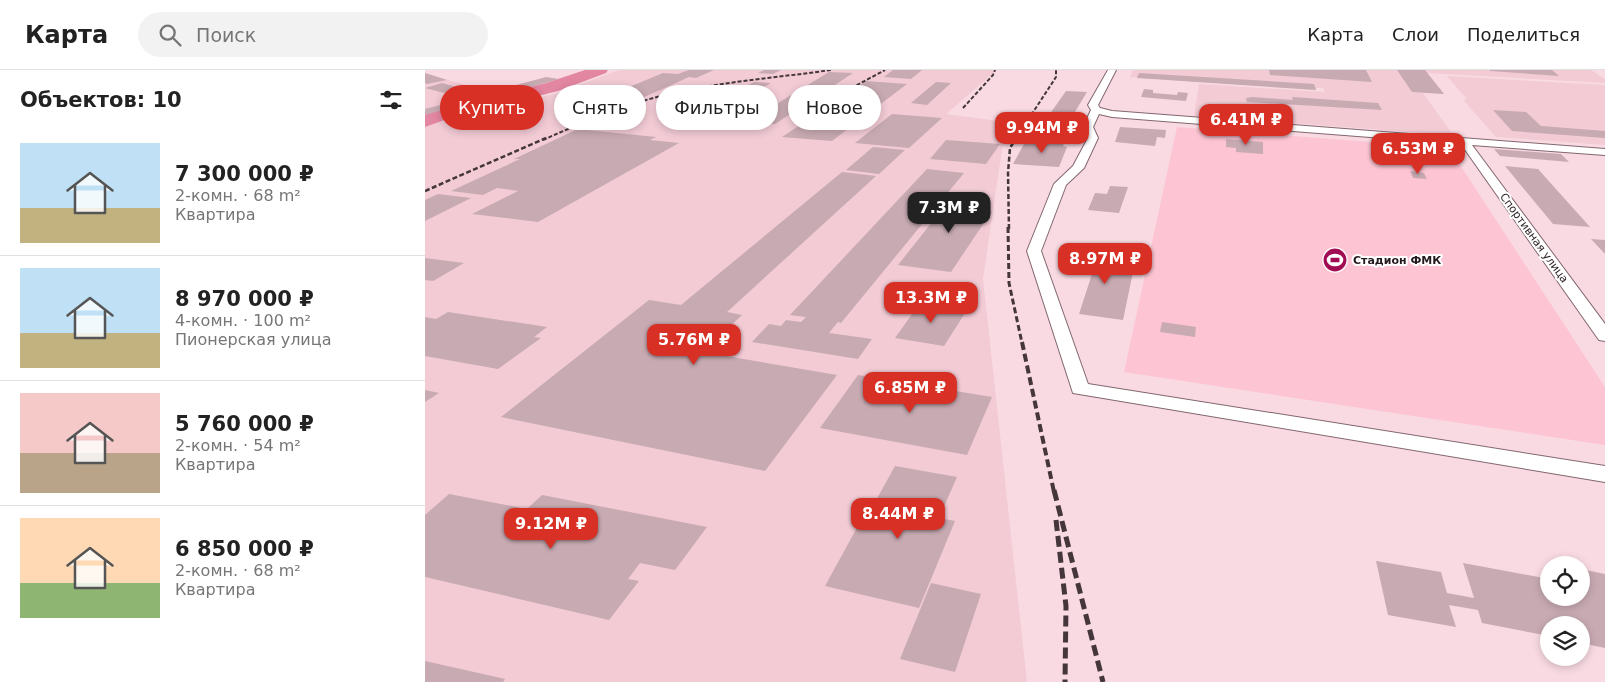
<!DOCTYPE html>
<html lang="ru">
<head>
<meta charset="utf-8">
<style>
	:root { --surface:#fff; --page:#f2f2f2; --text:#222; --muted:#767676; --line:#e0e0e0; --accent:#d93025 }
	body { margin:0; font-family:"DejaVu Sans",sans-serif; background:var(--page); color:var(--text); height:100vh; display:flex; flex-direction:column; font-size:19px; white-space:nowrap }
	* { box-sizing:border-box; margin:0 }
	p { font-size:16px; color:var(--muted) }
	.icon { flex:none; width:28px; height:28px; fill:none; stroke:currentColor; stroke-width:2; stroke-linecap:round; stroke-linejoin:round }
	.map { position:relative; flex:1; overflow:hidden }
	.side { display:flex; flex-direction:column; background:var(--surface); width:425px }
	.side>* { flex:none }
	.banner { position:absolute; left:15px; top:15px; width:475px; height:45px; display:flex; gap:10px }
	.fabs { position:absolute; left:1115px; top:486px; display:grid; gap:10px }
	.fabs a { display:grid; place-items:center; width:50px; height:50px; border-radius:50%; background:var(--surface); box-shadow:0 2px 8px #0003; font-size:25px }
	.price { position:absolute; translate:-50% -42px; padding:0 11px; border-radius:10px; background:var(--accent); color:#fff; font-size:16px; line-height:32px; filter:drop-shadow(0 1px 2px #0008) }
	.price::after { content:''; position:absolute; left:50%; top:30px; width:15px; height:11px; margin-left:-8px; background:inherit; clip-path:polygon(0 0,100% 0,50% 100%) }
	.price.on { background:#222; color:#fff }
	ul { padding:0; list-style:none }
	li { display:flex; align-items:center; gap:15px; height:125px; padding:0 20px }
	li+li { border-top:1px solid var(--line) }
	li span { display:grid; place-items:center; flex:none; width:140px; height:100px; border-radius:0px; color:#555 }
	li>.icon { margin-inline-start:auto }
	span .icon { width:60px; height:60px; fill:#fffc; stroke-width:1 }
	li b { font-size:21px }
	h2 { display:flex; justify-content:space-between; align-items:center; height:60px; padding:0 20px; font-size:21px }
	.pill { padding:0 18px; border-radius:22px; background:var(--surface); box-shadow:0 2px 8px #0003; font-size:18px; line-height:45px }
	.pill.on { background:var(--accent); color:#fff }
	header { display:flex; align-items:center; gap:30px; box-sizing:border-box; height:70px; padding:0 25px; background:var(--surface); border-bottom:1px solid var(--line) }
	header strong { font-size:24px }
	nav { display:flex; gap:28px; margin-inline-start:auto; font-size:18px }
	.search { width:350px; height:45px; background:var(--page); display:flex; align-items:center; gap:12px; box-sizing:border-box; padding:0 18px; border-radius:28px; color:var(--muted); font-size:19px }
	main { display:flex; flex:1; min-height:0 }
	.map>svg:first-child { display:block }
	.built { fill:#f2cbd5 }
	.green { fill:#fdc4d3 }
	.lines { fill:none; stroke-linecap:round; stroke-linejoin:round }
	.river { fill:#e386a2; fill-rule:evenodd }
	.building { fill:#c8aab2 }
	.minor-casing { stroke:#82676e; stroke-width:2 }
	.minor { fill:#fff; fill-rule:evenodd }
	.rail-far4 { stroke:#44363a; stroke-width:2; stroke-dasharray:4 2; stroke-linecap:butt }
	.rail-far3 { stroke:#44363a; stroke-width:2.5; stroke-dasharray:5 2.5; stroke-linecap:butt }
	.rail-far2 { stroke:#44363a; stroke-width:3; stroke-dasharray:6 3; stroke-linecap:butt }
	.rail-far1 { stroke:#44363a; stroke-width:4; stroke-dasharray:8 4; stroke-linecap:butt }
	.rail { stroke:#44363a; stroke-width:5; stroke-dasharray:11 5; stroke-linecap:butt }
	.labels { text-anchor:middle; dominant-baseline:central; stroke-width:4; stroke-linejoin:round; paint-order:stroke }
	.far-street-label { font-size:11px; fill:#251a1d; stroke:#fff }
	.far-poi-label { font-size:11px; font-weight:bold; fill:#251a1d; stroke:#fff; text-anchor:start }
</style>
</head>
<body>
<header>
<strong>Карта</strong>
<div class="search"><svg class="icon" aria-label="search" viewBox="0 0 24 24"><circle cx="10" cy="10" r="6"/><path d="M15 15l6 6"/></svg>Поиск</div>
<nav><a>Карта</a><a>Слои</a><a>Поделиться</a></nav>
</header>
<main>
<section class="side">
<h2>Объектов: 10<svg class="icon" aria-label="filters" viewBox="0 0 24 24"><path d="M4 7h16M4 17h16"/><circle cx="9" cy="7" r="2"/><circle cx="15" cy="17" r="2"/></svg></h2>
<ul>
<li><span style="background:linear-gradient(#bfe0f5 65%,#c2b280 0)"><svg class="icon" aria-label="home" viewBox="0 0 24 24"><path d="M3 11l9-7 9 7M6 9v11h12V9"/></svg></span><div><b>7 300 000 ₽</b><p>2-комн. · 68 m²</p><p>Квартира</p></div></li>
<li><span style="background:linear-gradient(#bfe0f5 65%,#c2b280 0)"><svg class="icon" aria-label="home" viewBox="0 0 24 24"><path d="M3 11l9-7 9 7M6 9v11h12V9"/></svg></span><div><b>8 970 000 ₽</b><p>4-комн. · 100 m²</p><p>Пионерская улица</p></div></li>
<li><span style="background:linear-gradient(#f6c9c9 60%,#b9a48a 0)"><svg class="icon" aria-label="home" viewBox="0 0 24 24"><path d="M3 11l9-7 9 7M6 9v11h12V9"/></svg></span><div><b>5 760 000 ₽</b><p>2-комн. · 54 m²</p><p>Квартира</p></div></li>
<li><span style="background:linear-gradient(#ffd9b3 65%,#8fb573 0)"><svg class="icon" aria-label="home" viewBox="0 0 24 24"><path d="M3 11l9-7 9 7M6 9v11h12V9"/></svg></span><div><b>6 850 000 ₽</b><p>2-комн. · 68 m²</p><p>Квартира</p></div></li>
</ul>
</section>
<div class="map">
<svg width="1180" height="612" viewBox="0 0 1180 612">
	<rect width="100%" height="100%" fill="#f9dae2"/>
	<g class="built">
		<polygon points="194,0 572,0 521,44 581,52 558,209 602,612 0,612 0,54 133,23"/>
		<polygon points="708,0 1166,0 1180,9 1180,13 1002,3 1019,24 998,23 1028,65 769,46 774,14 900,22 898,18 891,18 891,20 705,7"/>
		<polygon points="0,3 60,21 51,23 69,29 0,47"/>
		<polygon points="1022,6 1180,15 1180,75 1071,67 1039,31 1041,28"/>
	</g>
	<polygon class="green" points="752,57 1024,78 1180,317 1180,375 699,302"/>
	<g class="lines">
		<polygon class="river" points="160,0 183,0 181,3 133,21 25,48 0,57 0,44 11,40 121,13"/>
	</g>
	<g class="building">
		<polygon points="264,0 289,0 271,8 264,7 217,28 185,25 238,3 253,4"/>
		<polygon points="339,0 356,0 348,4 333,3"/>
		<polygon points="468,0 497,0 486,9 459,7"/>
		<polygon points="844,0 941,0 947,12 845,5"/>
		<polygon points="972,0 1000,0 1019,24 987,22"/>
		<polygon points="1065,0 1127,0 1134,6 1065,1"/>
		<polygon points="404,2 428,3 350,54 322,52"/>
		<polygon points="0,3 22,10 2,14 0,13"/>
		<polygon points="714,3 889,14 891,20 712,8"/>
		<polygon points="121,7 134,9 78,25 66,22"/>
		<polygon points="441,11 482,14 407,71 357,67"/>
		<polygon points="329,12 346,13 306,35 287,34"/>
		<polygon points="511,12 526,13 502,35 486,33"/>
		<polygon points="17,13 42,20 23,24 0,18"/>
		<polygon points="719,19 728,20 728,23 752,25 753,22 763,23 761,31 716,27"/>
		<polygon points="641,21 662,22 645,50 622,48"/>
		<polygon points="828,27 868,30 867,27 953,33 957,40 822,32 821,28"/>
		<polygon points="19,34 29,37 0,45 0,39"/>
		<polygon points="1068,40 1101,42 1116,56 1180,61 1180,68 1087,61"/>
		<polygon points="467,44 517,48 484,78 430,73"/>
		<polygon points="618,56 641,57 637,66 607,64 609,60 616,60"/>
		<polygon points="695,57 741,60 740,68 732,67 730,76 690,72"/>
		<polygon points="153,59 231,67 225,70 254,73 113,152 47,144 93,121 72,118 58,125 26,121 95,89 89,89"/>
		<polygon points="610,69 640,71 638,76 642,77 634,97 588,94 599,74 608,74"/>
		<polygon points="801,69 838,72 838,84 811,82 811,78 801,77"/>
		<polygon points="521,70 575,74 561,94 505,89"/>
		<polygon points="448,77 480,80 454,104 421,100"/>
		<polygon points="1069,79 1136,84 1144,92 1075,86"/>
		<polygon points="1080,96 1113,99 1165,157 1128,154"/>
		<polygon points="502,99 539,103 416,253 413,252 404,263 447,269 433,289 327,272 344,254 356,256 361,250 376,252 381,247 365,245"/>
		<polygon points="985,101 999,103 1002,109 988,108"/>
		<polygon points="417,102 451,106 302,242 317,245 278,282 412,305 340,401 76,347 224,230 256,235"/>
		<polygon points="685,116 703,117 694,143 663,140 670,123 682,124"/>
		<polygon points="531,122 563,126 553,140 567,141 526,202 473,195"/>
		<polygon points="13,124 46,128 0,151 0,130"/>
		<polygon points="1166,169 1180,170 1180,184"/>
		<polygon points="667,179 689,182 698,189 698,193 691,200 708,202 698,250 654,244 668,201 657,197 652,190 656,183"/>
		<polygon points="0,188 39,193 8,211 0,210"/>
		<polygon points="495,233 542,240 519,276 470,268"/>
		<polygon points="23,242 122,257 109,267 116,268 73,299 0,286 0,247 11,249"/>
		<polygon points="737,252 771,257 770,267 735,262"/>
		<polygon points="433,305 567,327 542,385 395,358"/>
		<polygon points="0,320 14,323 0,332"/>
		<polygon points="470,396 532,407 514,448 530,451 494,538 400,516 445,434 449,434"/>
		<polygon points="24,424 102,439 117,425 282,457 250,500 215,493 203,509 214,511 184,550 0,507 0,445"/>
		<polygon points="951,491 1016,502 1022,523 1049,528 1038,493 1124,509 1124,528 1156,528 1156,499 1180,504 1180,578 1156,573 1156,555 1124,555 1124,566 1057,553 1053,540 1024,535 1031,557 963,545"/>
		<polygon points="506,513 556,524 530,602 475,589"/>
		<polygon points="0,591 80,609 78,612 0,612"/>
	</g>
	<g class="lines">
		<defs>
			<polygon id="minor" points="683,0 691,0 673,35 675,38 687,41 1180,79 1180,85 1047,75 1180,254 1180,271 1174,270 1036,74 687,47 674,44 668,57 673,68 659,98 641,115 616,181 663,314 1180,396 1180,412 648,323 602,181 629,114 648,96 663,68 658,57 666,40 663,35"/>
		</defs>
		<use href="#minor" class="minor-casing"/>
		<use href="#minor" class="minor"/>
		<g class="rail-far4">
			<polyline points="421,21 460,0"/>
			<polyline points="538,38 568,5 570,0"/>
			<path d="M 118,70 C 156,53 196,36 236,26 C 291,12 350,8 406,0"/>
			<polyline points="590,70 631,7 631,0"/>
		</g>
		<g class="rail-far3">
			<polyline points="0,121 121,68"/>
			<polyline points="584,159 583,103 585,78 591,68"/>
		</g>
		<polyline class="rail-far2" points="583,157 584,213 597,273"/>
		<polyline class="rail-far1" points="597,272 629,422"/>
		<g class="rail">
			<polyline points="629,420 678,612"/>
			<polyline points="631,450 641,536 640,612"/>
		</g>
	</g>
	<defs>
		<symbol id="stadium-disc" viewBox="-11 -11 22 22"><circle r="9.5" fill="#a10d53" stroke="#fff"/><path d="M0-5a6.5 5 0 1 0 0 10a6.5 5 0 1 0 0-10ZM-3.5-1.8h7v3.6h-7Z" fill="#fff"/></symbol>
	</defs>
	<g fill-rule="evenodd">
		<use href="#stadium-disc" x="896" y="176" width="28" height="28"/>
	</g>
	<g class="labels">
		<g class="far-street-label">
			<text transform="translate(1109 168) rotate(54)">Спортивная улица</text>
		</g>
		<g class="far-poi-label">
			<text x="928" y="190">Стадион ФМК</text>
		</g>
	</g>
</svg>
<div class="fabs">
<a><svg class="icon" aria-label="locate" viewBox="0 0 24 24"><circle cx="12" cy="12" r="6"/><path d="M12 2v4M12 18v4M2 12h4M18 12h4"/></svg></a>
<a><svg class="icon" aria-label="layers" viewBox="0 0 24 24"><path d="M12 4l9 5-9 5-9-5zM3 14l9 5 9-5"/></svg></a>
</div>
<b class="price" style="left:821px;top:76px">6.41M ₽</b>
<b class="price" style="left:617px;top:84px">9.94M ₽</b>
<b class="price" style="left:993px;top:105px">6.53M ₽</b>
<b class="price on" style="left:524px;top:164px">7.3M ₽</b>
<b class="price" style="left:680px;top:215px">8.97M ₽</b>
<b class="price" style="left:506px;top:254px">13.3M ₽</b>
<b class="price" style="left:269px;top:296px">5.76M ₽</b>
<b class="price" style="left:485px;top:344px">6.85M ₽</b>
<b class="price" style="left:473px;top:470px">8.44M ₽</b>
<b class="price" style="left:126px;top:480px">9.12M ₽</b>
<div class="banner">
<a class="pill on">Купить</a>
<a class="pill">Снять</a>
<a class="pill">Фильтры</a>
<a class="pill">Новое</a>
</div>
</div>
</main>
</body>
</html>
